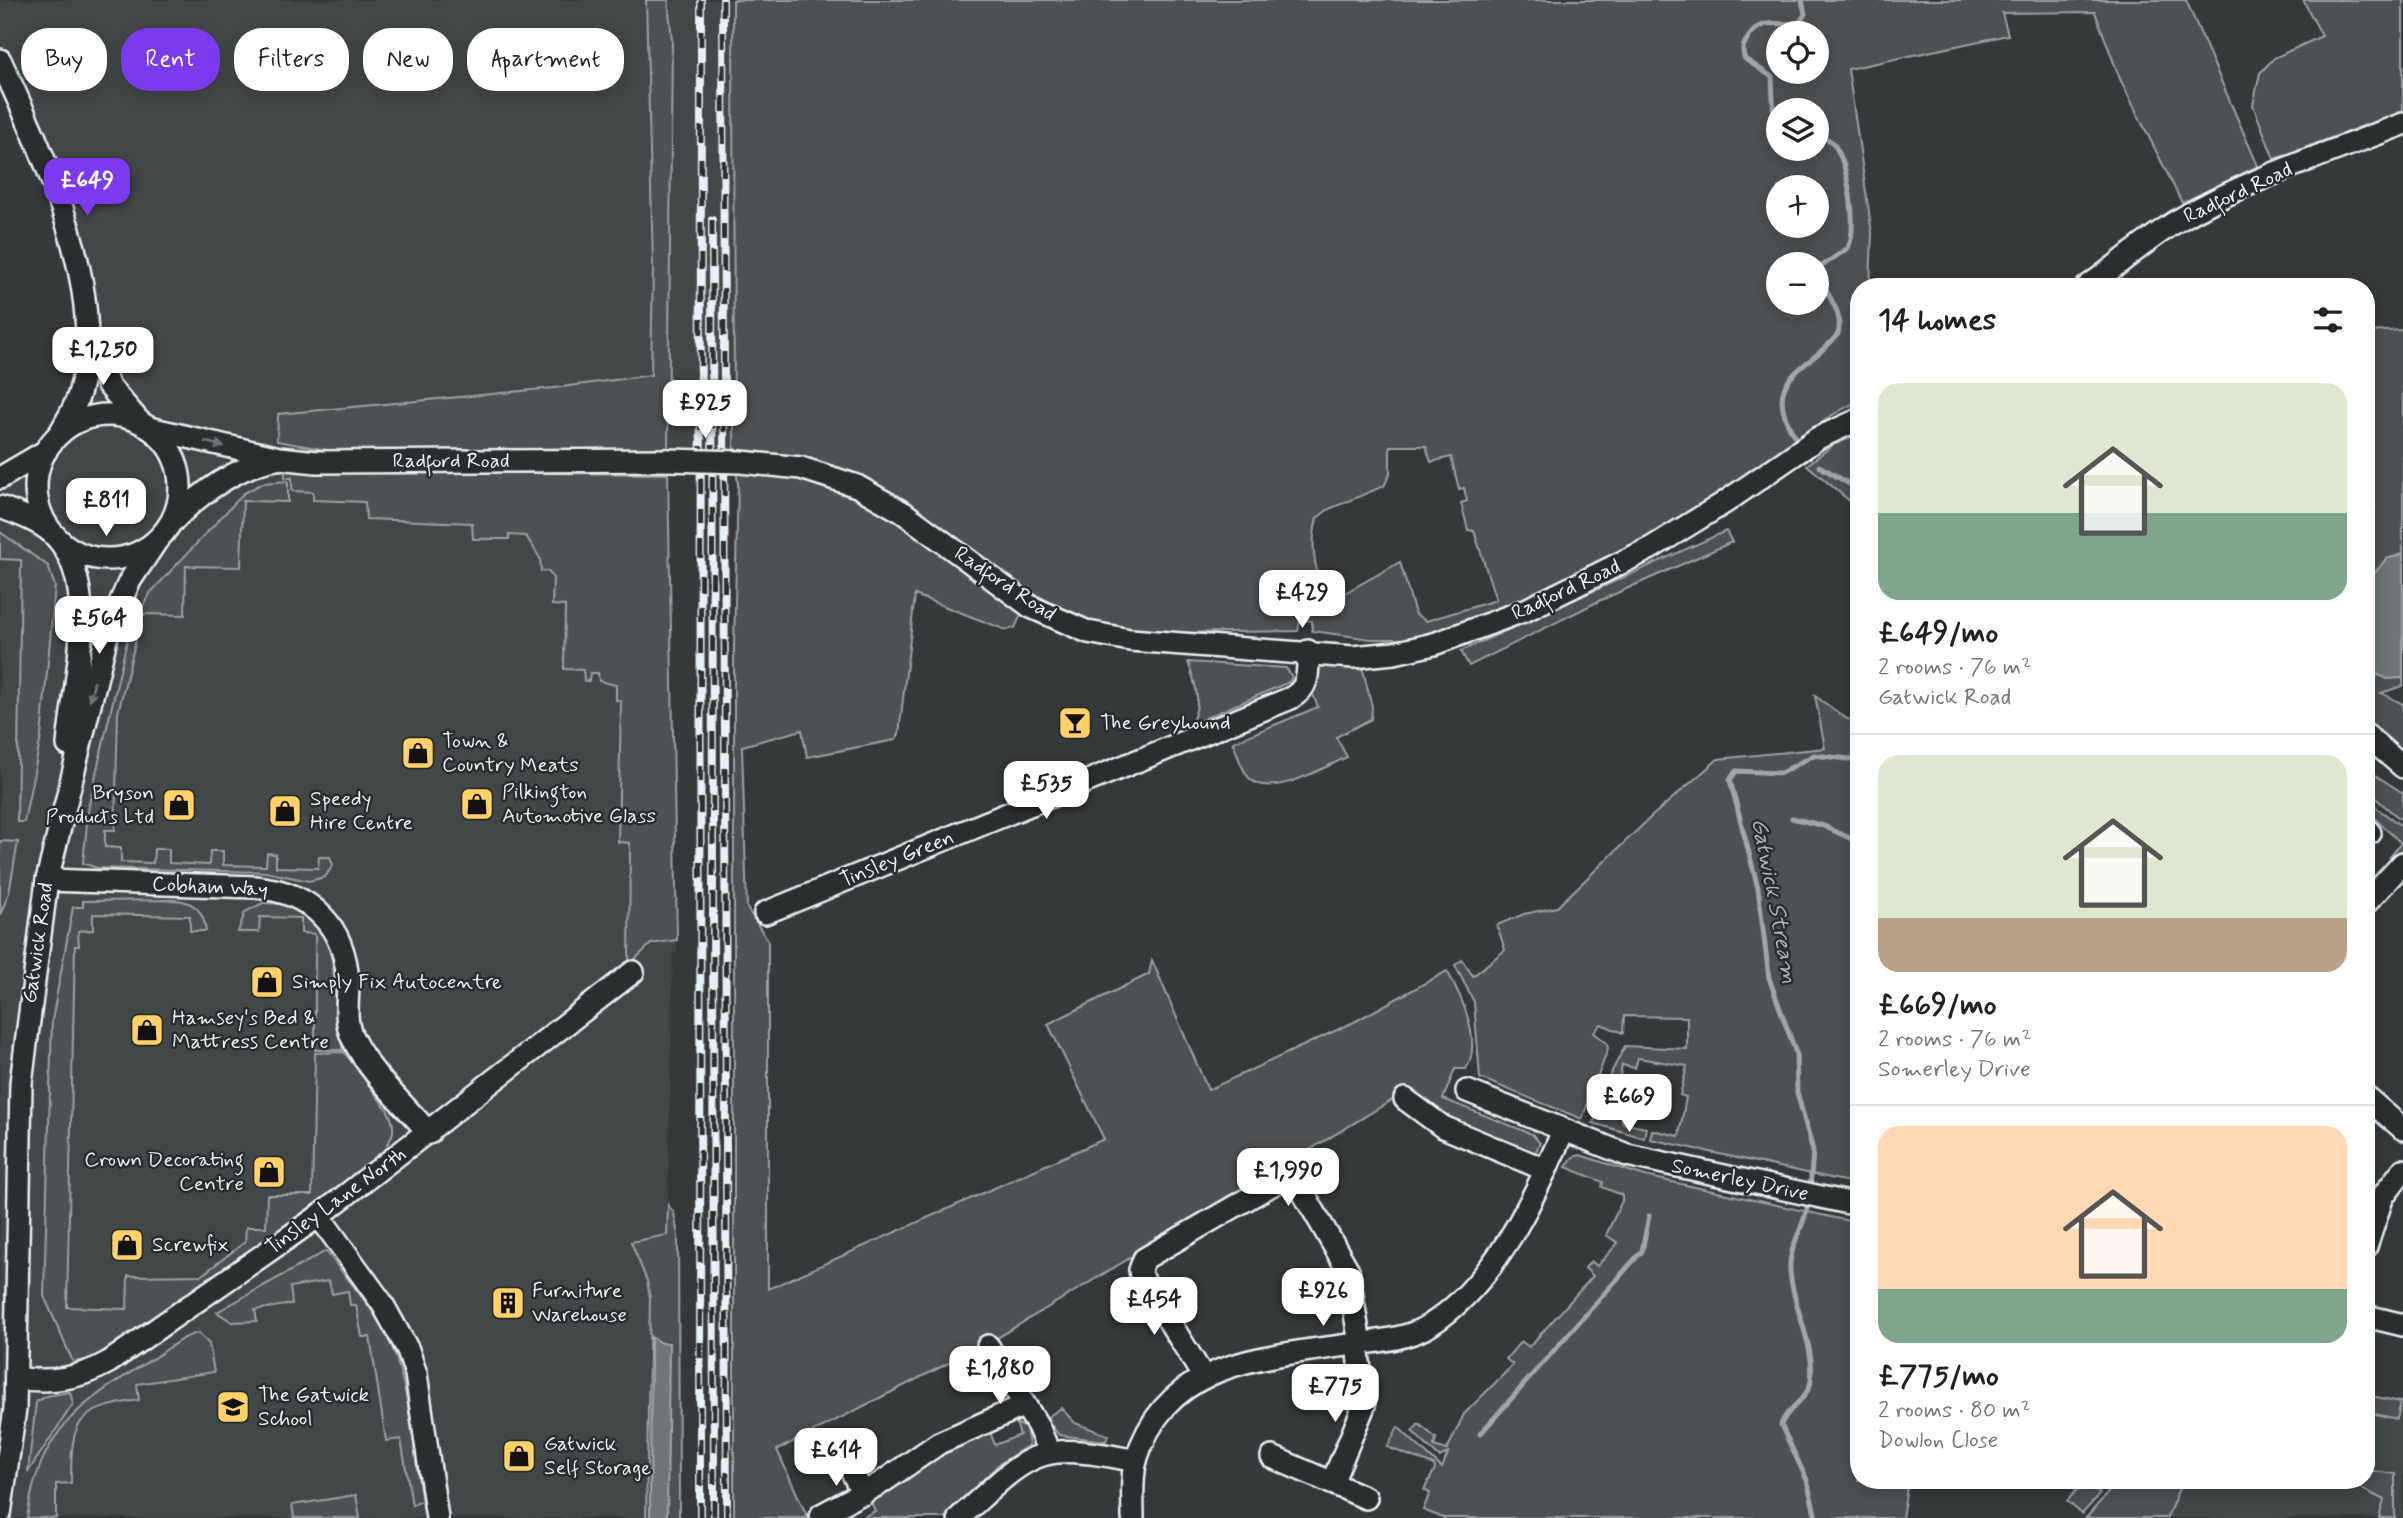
<!DOCTYPE html>
<html lang="en">
<head>
<meta charset="utf-8">
<style>
	:root { --surface:#fff; --page:#f2f2f2; --text:#222; --muted:#767676; --line:#e0e0e0; --accent:#7c3aed }
	body { margin:0; font-family:Mynerve,sans-serif; background:var(--page); color:var(--text); height:100vh; display:flex; flex-direction:column; font-size:26px; white-space:nowrap }
	* { box-sizing:border-box; margin:0 }
	p { font-size:23px; color:var(--muted) }
	.icon { flex:none; width:38px; height:38px; fill:none; stroke:currentColor; stroke-width:2; stroke-linecap:round; stroke-linejoin:round }
	.map { position:relative; flex:1; overflow:hidden }
	.details { position:absolute; left:1850px; top:278px; width:525px; height:1211px; display:flex; flex-direction:column; background:var(--surface); border-radius:28px; box-shadow:0 4px 18px #0003 }
	.details>* { flex:none }
	.guide { position:absolute; left:21px; top:28px; width:665px; height:63px; display:flex; gap:14px }
	.fabs { position:absolute; left:1766px; top:21px; display:grid; gap:14px }
	.fabs a { display:grid; place-items:center; width:63px; height:63px; border-radius:50%; background:var(--surface); box-shadow:0 4px 18px #0003; font-size:35px }
	.price { position:absolute; translate:-50% -60px; padding:0 16px; border-radius:14px; background:#fff; color:#222; font-size:23px; line-height:46px; filter:drop-shadow(0 2px 4px #0008) }
	.price::after { content:''; position:absolute; left:50%; top:42px; width:21px; height:16px; margin-left:-10px; background:inherit; clip-path:polygon(0 0,100% 0,50% 100%) }
	.price.on { background:var(--accent); color:#fff }
	ul { padding:0; list-style:none }
	li { display:grid; align-content:center; gap:14px; height:371px; padding:0 28px }
	li+li { border-top:2px solid var(--line) }
	li span { display:grid; place-items:center; height:217px; border-radius:21px; color:#555 }
	li>.icon { margin-inline-start:auto }
	span .icon { width:126px; height:126px; fill:#fffc; stroke-width:1 }
	li b { font-size:30px }
	h2 { display:flex; justify-content:space-between; align-items:center; height:84px; padding:0 28px; font-size:30px }
	.pill { padding:0 24px; border-radius:28px; background:var(--surface); box-shadow:0 4px 18px #0003; font-size:24px; line-height:63px }
	.pill.on { background:var(--accent); color:#fff }
	.map>svg:first-child { display:block }
	.built { fill:#424647 }
	.green { fill:#4d5152; stroke:#9aa1a5; stroke-width:2; fill-rule:evenodd }
	.water { fill:#707579; stroke:#a0a7ac; stroke-width:2 }
	.lines { fill:none; stroke-linecap:round; stroke-linejoin:round }
	.stream { stroke:#a0a7ac; stroke-width:5 }
	.minor-casing { stroke:#e8f1f8; stroke-width:26 }
	.minor { stroke:#2a2d2e; stroke-width:21 }
	.rail-casing { stroke:#e8f1f8; stroke-width:8 }
	.rail { stroke:#2a2d2e; stroke-width:5; stroke-dasharray:16; stroke-linecap:butt }
	.minor-bridge-casing { stroke:#e8f1f8; stroke-width:26; stroke-linecap:butt }
	.minor-bridge { stroke:#2a2d2e; stroke-width:21 }
	.oneway { fill:#6c7275 }
	.labels { text-anchor:middle; dominant-baseline:central; stroke-width:5; stroke-linejoin:round; paint-order:stroke }
	.street-label { font-size:21px; fill:#e8f1f8; stroke:#2a2d2e }
	.poi-label { font-size:21px; fill:#e8f1f8; stroke:#2a2d2e; text-anchor:start }
	.water-label { font-size:23px; font-style:italic; fill:#acb3b8; stroke:#2a2d2e }
</style>
</head>
<body>
<div class="map">
<svg width="2403" height="1518" viewBox="0 0 2403 1518">
	<rect width="100%" height="100%" fill="#35393a"/>
	<filter id="ink" filterUnits="userSpaceOnUse"><feTurbulence type="fractalNoise" baseFrequency=".0143" numOctaves="2"/><feDisplacementMap in="SourceGraphic" scale="14" xChannelSelector="R" yChannelSelector="G"/><feConvolveMatrix kernelMatrix="1 2 1 2 8 2 1 2 1" color-interpolation-filters="sRGB"/></filter>
	<g filter="url(#ink)">
		<g class="built">
			<polygon points="0,0 652,0 667,323 672,58 668,0 733,0 734,452 668,452 677,953 673,953 667,1235 631,1243 647,1281 650,1298 646,1518 0,1518 0,478 52,443 73,408 83,301 0,60"/>
			<polygon points="2366,1395 2403,1403 2403,1518 2167,1518 2182,1481 2366,1480"/>
		</g>
		<g class="green">
			<polygon points="646,0 668,0 672,40 668,451 333,451 277,441 278,414 554,388 651,375 653,265"/>
			<path d="M 733,0 L 2186,0 L 2258,166 L 2182,203 L 2120,79 L 2095,12 L 2002,13 L 2008,35 L 1848,69 L 1872,233 L 1870,287 L 1858,287 L 1858,401 L 1832,415 L 1703,511 L 1595,566 L 1493,612 L 1408,639 L 1371,639 L 1312,631 L 1312,621 L 1300,620 L 1298,631 L 1166,633 L 1100,627 L 1031,592 L 1015,628 L 1006,630 L 915,595 L 899,734 L 895,740 L 807,757 L 802,730 L 742,746 L 747,908 L 768,941 L 768,1289 L 1104,1139 L 1048,1024 L 1149,974 L 1152,960 L 1208,1090 L 1354,1022 L 1447,971 C 1461,995 1483,1042 1466,1069 L 1455,1069 L 1443,1099 L 1532,1134 L 1540,1143 L 1533,1158 L 1454,1125 L 1404,1093 L 992,1341 L 777,1450 L 808,1518 L 734,1518 L 734,643 L 738,484 L 734,452 ZM 1778,33 L 1816,33 L 1816,72 L 1778,72 ZM 1778,110 L 1816,110 L 1816,149 L 1778,149 ZM 1778,187 L 1816,187 L 1816,226 L 1778,226 ZM 1778,264 L 1816,264 L 1816,303 L 1778,303 ZM 1390,446 L 1426,446 L 1431,462 L 1451,457 L 1459,489 L 1464,488 L 1467,501 L 1461,503 L 1468,530 L 1474,531 L 1496,600 L 1426,621 L 1415,614 L 1400,562 L 1343,594 C 1310,591 1311,542 1317,518 L 1329,509 L 1384,486 L 1390,474 Z"/>
			<polygon points="2303,0 2403,0 2403,111 2274,159 2253,105 2260,73 2274,58 2322,36"/>
			<polygon points="2403,330 2403,554 2386,559 2366,584 2366,546 2375,506 2366,502 2366,332"/>
			<polygon points="1858,435 1858,508 1807,465 1833,445"/>
			<polygon points="285,471 668,474 677,940 651,944 629,965 630,843 618,842 621,701 616,700 616,685 599,681 598,673 590,673 589,681 584,681 583,670 564,669 565,606 552,605 553,578 548,571 541,571 540,558 526,536 509,535 509,539 473,539 472,523 366,519 365,502 313,500 313,492 292,491 292,478 285,478"/>
			<polygon points="288,481 288,502 243,501 241,567 186,566 185,615 143,614 139,626 132,624 151,592 244,493 263,483"/>
			<polygon points="1726,531 1732,542 1599,601 1469,666 1461,651"/>
			<polygon points="0,532 48,566 55,586 41,737 24,822 17,822 21,560 0,559"/>
			<polygon points="130,628 138,631 118,713 115,830 105,830 105,847 121,848 121,862 153,863 154,849 169,849 169,863 209,865 210,851 223,851 223,865 266,866 267,853 276,854 276,867 318,868 319,857 330,857 333,865 325,877 309,881 266,872 97,868 83,863 89,804"/>
			<path d="M 1188,662 L 1286,668 L 1292,677 L 1289,682 L 1189,725 C 1204,705 1195,683 1188,662 Z"/>
			<path d="M 1320,664 L 1363,670 L 1372,707 L 1371,719 L 1336,737 L 1347,757 C 1325,767 1269,800 1249,778 C 1241,769 1237,753 1233,742 L 1318,707 L 1312,692 Z"/>
			<polygon points="2366,668 2376,675 2403,678 2403,686 2381,693 2403,704 2403,755 2366,725"/>
			<polygon points="1815,696 1847,719 1858,721 1858,1184 1650,1139 1652,1130 1679,1136 1686,1097 1680,1095 1687,1066 1638,1058 1635,1068 1622,1065 1619,1082 1609,1080 1610,1075 1625,1046 1687,1049 1687,1017 1624,1016 1623,1033 1601,1024 1594,1033 1607,1043 1608,1049 1582,1119 1480,1078 1474,1002 1455,965 1462,960 1473,976 1505,950 1497,925 1524,914 1557,907 1651,817 1718,759 1825,748"/>
			<path d="M 2366,769 L 2403,793 L 2403,821 C 2384,806 2366,795 2366,769 Z"/>
			<polygon points="2366,793 2378,809 2403,827 2403,857 2390,857 2401,843 2369,813"/>
			<polygon points="0,841 18,842 9,893 0,915"/>
			<path d="M 173,900 C 194,900 204,911 206,931 L 190,931 L 190,916 L 93,914 L 93,930 L 78,931 L 79,946 L 75,946 L 67,1307 L 127,1309 L 128,1276 L 202,1275 L 245,1242 L 246,1227 L 266,1227 L 267,1195 L 312,1195 L 315,1053 L 344,1052 L 388,1111 C 394,1123 396,1133 387,1144 L 390,1148 L 258,1246 L 98,1358 L 73,1362 L 44,1296 L 52,1020 L 73,907 L 83,907 L 83,901 Z"/>
			<path d="M 263,903 C 355,901 326,998 343,1050 L 315,1050 L 315,934 L 301,933 L 301,918 L 260,917 L 259,932 L 238,932 L 245,912 Z"/>
			<polygon points="1606,1095 1627,1101 1622,1123 1646,1128 1644,1138 1593,1123 1597,1114 1612,1118 1616,1107 1605,1101"/>
			<polygon points="1580,1155 1645,1176 1858,1223 1858,1480 1908,1481 1902,1518 1443,1518 1423,1510 1430,1493 1424,1490 1435,1469 1434,1465 1387,1447 1398,1427 1442,1468 1448,1453 1439,1457 1412,1431 1419,1424 1436,1438 1434,1446 1447,1450 1464,1414 1513,1365 1506,1359 1521,1341 1529,1347 1593,1276 1585,1268 1591,1261 1597,1266 1618,1243 1606,1235 1622,1201 1622,1195 1602,1187 1603,1182 1566,1167 1573,1157"/>
			<polygon points="668,1205 674,1213 678,1236 679,1518 646,1518 650,1298 647,1281 631,1242 667,1235"/>
			<path d="M 326,1251 C 346,1278 370,1304 386,1334 C 410,1380 413,1450 422,1501 L 412,1505 L 401,1439 L 386,1441 L 370,1337 L 362,1337 L 356,1305 L 350,1305 L 348,1291 L 332,1294 L 329,1281 L 290,1287 L 292,1304 L 255,1310 L 257,1321 L 232,1322 L 217,1312 Z"/>
			<path d="M 199,1333 L 209,1344 L 214,1372 L 137,1384 L 139,1400 C 75,1410 71,1420 71,1483 L 56,1484 L 56,1518 L 27,1518 C 39,1429 81,1403 152,1359 C 166,1351 183,1335 199,1333 Z"/>
			<polygon points="70,1392 73,1404 28,1472 36,1402 47,1396"/>
			<polygon points="2366,1395 2401,1402 2397,1419 2366,1412"/>
			<polygon points="1061,1408 1075,1423 1108,1435 1106,1441 1059,1435 1046,1418"/>
			<path d="M 1016,1423 L 1026,1428 L 1029,1445 L 999,1464 L 944,1518 L 861,1518 L 875,1511 L 869,1498 C 907,1473 946,1447 990,1432 L 995,1445 L 1020,1435 Z"/>
			<polygon points="2366,1458 2373,1460 2373,1471 2395,1474 2395,1518 2379,1518 2384,1500 2357,1486 2360,1481 2366,1480"/>
			<polygon points="2118,1481 2182,1480 2182,1481 2167,1518 2086,1518"/>
			<polygon points="2084,1482 2100,1494 2082,1514 2067,1501"/>
			<polygon points="356,1495 360,1518 294,1518 292,1505"/>
		</g>
		<g class="water">
			<polygon points="2403,554 2403,678 2387,679 2366,668 2366,584 2386,559"/>
			<polygon points="651,1337 661,1343 669,1343 667,1518 650,1518"/>
		</g>
		<g class="lines">
			<g class="stream">
				<path d="M 1778,131 L 1774,123 L 1772,77 L 1745,59 C 1741,50 1743,45 1748,38 C 1763,15 1779,28 1800,22 L 1805,14 L 1802,0"/>
				<path d="M 1795,437 C 1758,376 1809,371 1838,334 C 1845,307 1820,292 1819,268 L 1848,248 C 1858,227 1848,165 1835,146 C 1831,139 1823,137 1816,134"/>
				<polyline points="1819,466 1858,489"/>
				<polyline points="1792,818 1824,826 1858,842"/>
				<polyline points="1810,1189 1813,1151 1797,1092 1796,1053 1769,978 1758,888 1730,780 1736,771 1781,773 1814,755 1858,760"/>
				<path d="M 1809,1199 C 1806,1226 1788,1246 1790,1270 C 1792,1307 1816,1345 1811,1381 C 1808,1400 1786,1408 1781,1425 L 1807,1480 L 1816,1518"/>
				<polyline points="1480,1434 1642,1251 1649,1216"/>
			</g>
			<defs>
				<g id="minor">
					<path d="M 0,60 C 42,151 110,293 79,394 C 75,408 67,420 60,433"/>
					<path d="M 2087,287 C 2117,266 2146,240 2177,221 C 2247,179 2327,154 2403,124"/>
					<polyline points="92,342 108,385 139,421"/>
					<circle cx="108" cy="487" r="72"/>
					<polyline points="149,428 279,458 317,462 668,460"/>
					<polyline points="741,462 801,468 857,486 904,513 1031,607 1088,632 1130,640 1353,657 1394,653 1434,644 1526,610 1651,548 1724,503 1818,438 1858,420"/>
					<polyline points="0,478 46,451"/>
					<path d="M 0,507 C 18,514 43,522 56,537 C 101,586 73,686 68,745"/>
					<path d="M 174,520 C 200,493 239,465 277,459"/>
					<polyline points="2366,735 2403,767"/>
					<polyline points="2366,829 2370,833"/>
					<path d="M 47,880 L 255,887 C 311,892 346,926 348,984 C 348,1001 344,1020 352,1037 C 369,1073 403,1103 429,1133"/>
					<polyline points="2366,903 2403,863"/>
					<path d="M 765,913 L 1291,698 C 1310,687 1308,672 1308,651"/>
					<polyline points="1467,1091 1627,1155 1858,1205"/>
					<polyline points="2366,1097 2403,1129"/>
					<polyline points="1405,1099 1443,1127 1546,1170"/>
					<polyline points="319,1216 382,1303 408,1350 416,1374 437,1518"/>
					<polyline points="2366,1247 2383,1196 2403,1170"/>
					<polyline points="2366,1316 2403,1325"/>
					<polyline points="988,1346 1038,1426 1049,1452"/>
					<polyline points="1203,1376 1141,1276 1140,1270 1144,1259 1287,1176 1297,1182 1348,1270 1360,1344"/>
					<path d="M 16,1378 C 50,1383 79,1379 109,1362 L 319,1216 L 633,972"/>
					<polyline points="1272,1457 1332,1483 1364,1406 1357,1344"/>
					<polyline points="847,1462 863,1494"/>
					<polyline points="1332,1483 1366,1498"/>
					<polyline points="0,1514 15,1409 21,1083 47,880 108,631 129,582 157,540"/>
					<polyline points="821,1515 881,1483 939,1443 1025,1405"/>
					<path d="M 959,1518 C 1032,1452 1035,1440 1136,1461"/>
					<path d="M 1133,1518 C 1133,1499 1131,1478 1136,1460 C 1167,1358 1266,1358 1354,1344 C 1379,1341 1408,1339 1430,1325 C 1495,1283 1534,1199 1563,1131"/>
				</g>
			</defs>
			<use href="#minor" class="minor-casing"/>
			<use href="#minor" class="minor"/>
			<defs>
				<g id="rail">
					<polyline points="723,0 727,1518"/>
					<polyline points="712,220 714,1518"/>
					<polyline points="700,1518 701,0"/>
				</g>
			</defs>
			<use href="#rail" class="rail-casing"/>
			<use href="#rail" class="rail"/>
			<defs>
				<polyline id="minor-bridge" points="668,460 741,462"/>
			</defs>
			<use href="#minor-bridge" class="minor-bridge-casing"/>
			<use href="#minor-bridge" class="minor-bridge"/>
		</g>
		<defs><path id="oneway-solid" d="M-6-.8H1V-3.2L6.5 0L1 3.2V.8H-6Z" transform="scale(1.75)"/></defs>
		<g class="oneway">
			<use href="#oneway-solid" transform="translate(214 444) rotate(14)"/>
			<use href="#oneway-solid" transform="translate(92 691) rotate(104)"/>
		</g>
	</g>
	<defs>
		<symbol id="bar-square" viewBox="-11 -11 22 22"><rect x="-9" y="-9" width="18" height="18" rx="4" fill="#ffd166" stroke="#2a2d2e"/><path d="M-6-5H6L.8 .8V4.5H3.5V6h-7V4.5H-.8V.8Z" fill="#111"/></symbol>
		<symbol id="shop-square" viewBox="-11 -11 22 22"><rect x="-9" y="-9" width="18" height="18" rx="4" fill="#ffd166" stroke="#2a2d2e"/><path d="M-5-2.5h2.3a2.7 3.5 0 0 1 5.4 0H5L5.5 6h-11ZM-1.5-2.5h3a1.5 2.3 0 0 0-3 0Z" fill="#111"/></symbol>
		<symbol id="building-square" viewBox="-11 -11 22 22"><rect x="-9" y="-9" width="18" height="18" rx="4" fill="#ffd166" stroke="#2a2d2e"/><path d="M-4-6H4V6H1V3H-1V6H-4ZM-2.5-4.3h1.7v1.8h-1.7ZM.8-4.3h1.7v1.8H.8ZM-2.5-1h1.7V.8h-1.7ZM.8-1h1.7V.8H.8Z" fill="#111"/></symbol>
		<symbol id="school-square" viewBox="-11 -11 22 22"><rect x="-9" y="-9" width="18" height="18" rx="4" fill="#ffd166" stroke="#2a2d2e"/><path d="M0-5L7-2L0 1L-7-2ZM-4 1L0 2.5L4 1V4Q0 6-4 4Z" fill="#111"/></symbol>
	</defs>
	<g fill-rule="evenodd">
		<use href="#bar-square" x="1056" y="704" width="38" height="38"/>
		<use href="#shop-square" x="399" y="734" width="38" height="38"/>
		<use href="#shop-square" x="458" y="785" width="38" height="38"/>
		<use href="#shop-square" x="160" y="786" width="38" height="38"/>
		<use href="#shop-square" x="266" y="792" width="38" height="38"/>
		<use href="#shop-square" x="248" y="963" width="38" height="38"/>
		<use href="#shop-square" x="128" y="1011" width="38" height="38"/>
		<use href="#shop-square" x="250" y="1153" width="38" height="38"/>
		<use href="#shop-square" x="108" y="1226" width="38" height="38"/>
		<use href="#building-square" x="489" y="1284" width="38" height="38"/>
		<use href="#school-square" x="214" y="1388" width="38" height="38"/>
		<use href="#shop-square" x="500" y="1437" width="38" height="38"/>
	</g>
	<g class="labels">
		<g class="street-label">
			<text transform="translate(2238 193) rotate(-25)">Radford Road</text>
			<text x="451" y="461">Radford Road</text>
			<text transform="translate(1005 584) rotate(34)">Radford Road</text>
			<text transform="translate(1566 590) rotate(-25)">Radford Road</text>
			<text transform="translate(897 859) rotate(-22)">Tinsley Green</text>
			<text transform="translate(210 887) rotate(3)">Cobham Way</text>
			<text transform="translate(38 943) rotate(-82)">Gatwick Road</text>
			<text transform="translate(1740 1180) rotate(12)">Somerley Drive</text>
			<text transform="translate(336 1201) rotate(-36)">Tinsley Lane North</text>
		</g>
		<g class="poi-label">
			<text x="1100" y="723">The Greyhound</text>
			<text x="442" y="741">Town &amp;<tspan x="442" dy="24">Country Meats</tspan></text>
			<text x="502" y="792">Pilkington<tspan x="502" dy="24">Automotive Glass</tspan></text>
			<text x="154" y="793" text-anchor="end">Bryson<tspan x="154" dy="24">Products Ltd</tspan></text>
			<text x="310" y="799">Speedy<tspan x="310" dy="24">Hire Centre</tspan></text>
			<text x="292" y="982">Simply Fix Autocentre</text>
			<text x="172" y="1018">Hamsey's Bed &amp;<tspan x="172" dy="24">Mattress Centre</tspan></text>
			<text x="244" y="1160" text-anchor="end">Crown Decorating<tspan x="244" dy="24">Centre</tspan></text>
			<text x="152" y="1245">Screwfix</text>
			<text x="532" y="1291">Furniture<tspan x="532" dy="24">Warehouse</tspan></text>
			<text x="258" y="1395">The Gatwick<tspan x="258" dy="24">School</tspan></text>
			<text x="544" y="1444">Gatwick<tspan x="544" dy="24">Self Storage</tspan></text>
		</g>
		<g class="water-label">
			<text transform="translate(1774 901) rotate(79)">Gatwick Stream</text>
		</g>
	</g>
</svg>
<div class="fabs">
<a><svg class="icon" aria-label="locate" viewBox="0 0 24 24"><circle cx="12" cy="12" r="6"/><path d="M12 2v4M12 18v4M2 12h4M18 12h4"/></svg></a>
<a><svg class="icon" aria-label="layers" viewBox="0 0 24 24"><path d="M12 4l9 5-9 5-9-5zM3 14l9 5 9-5"/></svg></a>
<a>+</a>
<a>−</a>
</div>
<b class="price on" style="left:87px;top:218px">£649</b>
<b class="price" style="left:103px;top:387px">£1,250</b>
<b class="price" style="left:705px;top:440px">£925</b>
<b class="price" style="left:106px;top:538px">£811</b>
<b class="price" style="left:1302px;top:630px">£429</b>
<b class="price" style="left:99px;top:656px">£564</b>
<b class="price" style="left:1046px;top:821px">£535</b>
<b class="price" style="left:1629px;top:1134px">£669</b>
<b class="price" style="left:1288px;top:1208px">£1,990</b>
<b class="price" style="left:1323px;top:1328px">£926</b>
<b class="price" style="left:1154px;top:1337px">£454</b>
<b class="price" style="left:1000px;top:1406px">£1,880</b>
<b class="price" style="left:1335px;top:1424px">£775</b>
<b class="price" style="left:836px;top:1488px">£614</b>
<div class="guide">
<a class="pill">Buy</a>
<a class="pill on">Rent</a>
<a class="pill">Filters</a>
<a class="pill">New</a>
<a class="pill">Apartment</a>
</div>
<section class="details">
<h2>14 homes<svg class="icon" aria-label="filters" viewBox="0 0 24 24"><path d="M4 7h16M4 17h16"/><circle cx="9" cy="7" r="2"/><circle cx="15" cy="17" r="2"/></svg></h2>
<ul>
<li><span style="background:linear-gradient(#dfe7d0 60%,#7fa58c 0)"><svg class="icon" aria-label="home" viewBox="0 0 24 24"><path d="M3 11l9-7 9 7M6 9v11h12V9"/></svg></span><div><b>£649/mo</b><p>2 rooms · 76 m²</p><p>Gatwick Road</p></div></li>
<li><span style="background:linear-gradient(#dfe7d0 75%,#b9a48a 0)"><svg class="icon" aria-label="home" viewBox="0 0 24 24"><path d="M3 11l9-7 9 7M6 9v11h12V9"/></svg></span><div><b>£669/mo</b><p>2 rooms · 76 m²</p><p>Somerley Drive</p></div></li>
<li><span style="background:linear-gradient(#ffd9b3 75%,#7fa58c 0)"><svg class="icon" aria-label="home" viewBox="0 0 24 24"><path d="M3 11l9-7 9 7M6 9v11h12V9"/></svg></span><div><b>£775/mo</b><p>2 rooms · 80 m²</p><p>Dowlon Close</p></div></li>
</ul>
</section>
</div>
</body>
</html>
